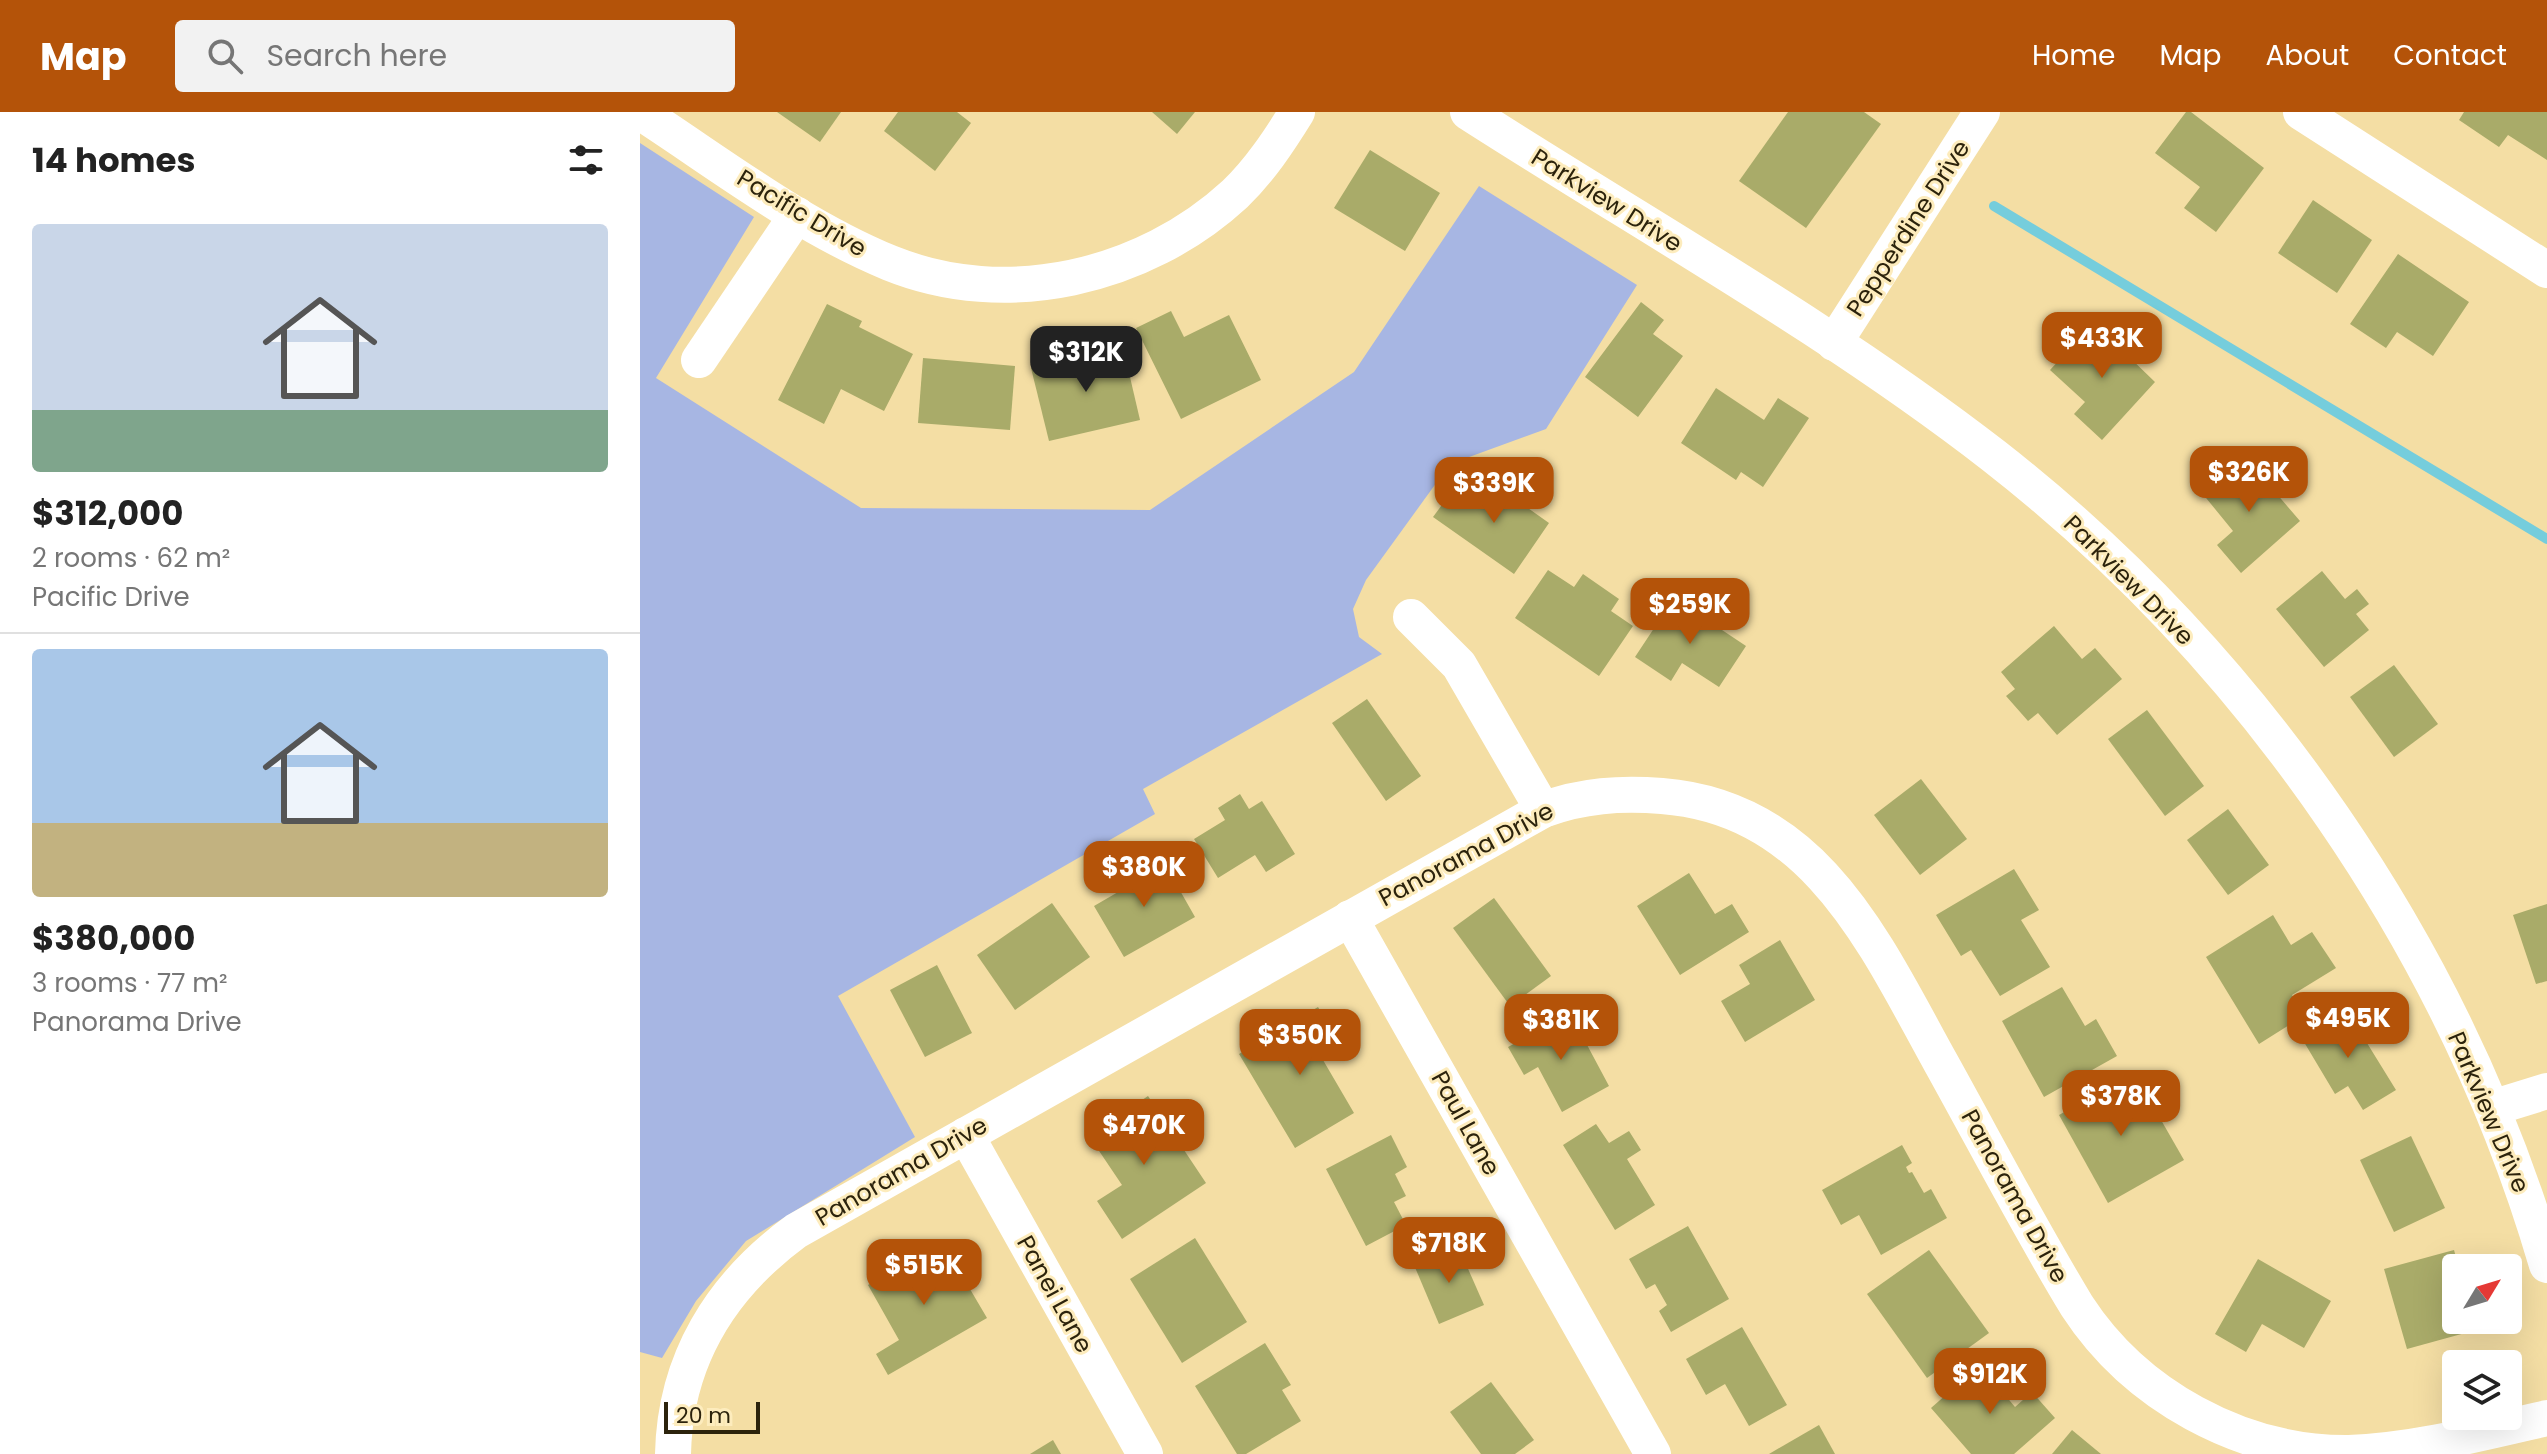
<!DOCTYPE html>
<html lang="en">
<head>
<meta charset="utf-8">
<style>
	:root { --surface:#fff; --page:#f2f2f2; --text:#222; --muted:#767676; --line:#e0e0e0; --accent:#b45309 }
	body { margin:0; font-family:Poppins,sans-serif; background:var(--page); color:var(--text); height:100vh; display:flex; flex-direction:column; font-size:30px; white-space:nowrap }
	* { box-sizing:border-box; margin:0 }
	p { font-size:26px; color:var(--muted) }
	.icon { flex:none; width:44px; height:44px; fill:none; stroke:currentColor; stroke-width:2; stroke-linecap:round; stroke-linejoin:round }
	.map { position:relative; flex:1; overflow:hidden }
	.details { display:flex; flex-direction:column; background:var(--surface); width:640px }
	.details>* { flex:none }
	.needle { width:52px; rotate:52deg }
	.buttons { position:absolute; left:1802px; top:1142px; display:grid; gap:16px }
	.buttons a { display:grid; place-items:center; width:80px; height:80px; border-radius:8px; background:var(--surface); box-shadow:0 8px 32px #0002; font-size:40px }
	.scale { position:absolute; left:24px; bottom:20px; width:96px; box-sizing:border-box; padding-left:8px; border:4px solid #2c230c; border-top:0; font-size:22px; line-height:28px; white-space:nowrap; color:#2c230c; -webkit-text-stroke:6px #fdecbd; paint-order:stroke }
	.price { position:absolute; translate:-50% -68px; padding:0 18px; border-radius:16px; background:var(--accent); color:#fff; font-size:26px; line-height:52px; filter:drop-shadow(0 2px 4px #0008) }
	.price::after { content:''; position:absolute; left:50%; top:48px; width:24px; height:18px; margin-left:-12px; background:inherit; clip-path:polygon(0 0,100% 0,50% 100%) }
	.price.on { background:#222; color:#fff }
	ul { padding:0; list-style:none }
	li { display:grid; align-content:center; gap:16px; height:424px; padding:0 32px }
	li+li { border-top:2px solid var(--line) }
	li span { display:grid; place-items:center; height:248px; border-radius:8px; color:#555 }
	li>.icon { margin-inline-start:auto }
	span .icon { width:144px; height:144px; fill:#fffc; stroke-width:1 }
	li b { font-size:34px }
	h2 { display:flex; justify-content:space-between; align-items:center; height:96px; padding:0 32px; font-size:34px }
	header { display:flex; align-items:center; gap:48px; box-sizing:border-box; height:112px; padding:0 40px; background:var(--accent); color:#fff }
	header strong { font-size:38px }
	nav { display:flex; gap:44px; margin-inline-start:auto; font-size:28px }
	.search { width:560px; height:72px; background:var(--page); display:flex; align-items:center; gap:20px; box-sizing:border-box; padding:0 28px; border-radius:8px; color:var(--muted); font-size:30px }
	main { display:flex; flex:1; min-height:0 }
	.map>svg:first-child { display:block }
	.green { fill:#a7b6e3 }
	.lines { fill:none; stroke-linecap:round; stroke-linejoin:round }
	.stream { stroke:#75cddc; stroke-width:10 }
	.building { fill:#a9ab69 }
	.minor { stroke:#fff; stroke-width:36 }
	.labels { text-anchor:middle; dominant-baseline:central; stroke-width:6; stroke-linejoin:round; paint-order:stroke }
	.street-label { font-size:24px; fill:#2c230c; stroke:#fdecbd }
</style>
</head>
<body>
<header>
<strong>Map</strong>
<div class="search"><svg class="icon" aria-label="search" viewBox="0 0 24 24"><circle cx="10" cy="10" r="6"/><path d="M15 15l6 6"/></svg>Search here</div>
<nav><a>Home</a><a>Map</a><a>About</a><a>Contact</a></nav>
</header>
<main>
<section class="details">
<h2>14 homes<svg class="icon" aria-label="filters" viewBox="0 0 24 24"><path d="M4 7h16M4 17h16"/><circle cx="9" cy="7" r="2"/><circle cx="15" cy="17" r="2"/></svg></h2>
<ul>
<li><span style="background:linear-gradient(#c9d6e8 75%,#7fa58c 0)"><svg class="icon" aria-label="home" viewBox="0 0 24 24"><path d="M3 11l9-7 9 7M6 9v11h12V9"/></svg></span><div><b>$312,000</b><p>2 rooms · 62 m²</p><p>Pacific Drive</p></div></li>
<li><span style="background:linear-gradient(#a9c7e8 70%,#c2b280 0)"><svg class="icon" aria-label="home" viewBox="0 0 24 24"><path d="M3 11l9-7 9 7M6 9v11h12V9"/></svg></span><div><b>$380,000</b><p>3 rooms · 77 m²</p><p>Panorama Drive</p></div></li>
</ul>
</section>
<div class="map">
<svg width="1907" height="1342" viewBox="0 0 1907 1342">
	<rect width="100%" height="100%" fill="#f4dea4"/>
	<polygon class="green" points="0,31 114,105 16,266 221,396 510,398 714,260 839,74 997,173 906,317 810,352 726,468 713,497 719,525 742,542 503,677 515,702 198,884 275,1025 106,1129 56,1189 22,1246 0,1240"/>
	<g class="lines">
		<polyline class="stream" points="1354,94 1907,427"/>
	</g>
	<g class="building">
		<polygon points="137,0 201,0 180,30"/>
		<polygon points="258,0 317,0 331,11 295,59 244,19"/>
		<polygon points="512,0 555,0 537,22"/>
		<polygon points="1148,0 1224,0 1241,12 1166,116 1099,69"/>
		<polygon points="1546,0 1551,0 1624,56 1576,120 1544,96 1560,75 1515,41"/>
		<polygon points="1824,0 1907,0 1907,48 1868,23 1859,35 1819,8"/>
		<polygon points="730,38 800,81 765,139 694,96"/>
		<polygon points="1673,88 1732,128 1697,181 1638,141"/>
		<polygon points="1758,142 1829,190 1793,244 1757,220 1746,236 1710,212"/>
		<polygon points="1001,190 1024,208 1013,222 1043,244 998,305 945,265"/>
		<polygon points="187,192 222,209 219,215 273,242 244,299 201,277 184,312 138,288"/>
		<polygon points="531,199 544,225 589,203 621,268 541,307 496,216"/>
		<polygon points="1447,218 1459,229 1470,218 1489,236 1485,241 1515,270 1462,328 1434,302 1445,290 1410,258"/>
		<polygon points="483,235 500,308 409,329 391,256"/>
		<polygon points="283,246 375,254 370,318 278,311"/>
		<polygon points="1076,276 1124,308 1138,286 1169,306 1123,375 1101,360 1096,368 1041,331"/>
		<polygon points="1605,345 1660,409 1601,461 1577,433 1593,419 1562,381"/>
		<polygon points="854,372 909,411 874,462 793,405 816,374 840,391"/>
		<polygon points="908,458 934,475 943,462 979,487 971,499 993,514 959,564 875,506"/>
		<polygon points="1682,459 1705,487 1717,477 1729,492 1716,502 1729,518 1684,555 1636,497"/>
		<polygon points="1034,486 1106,534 1079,575 1042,551 1031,569 995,545"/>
		<polygon points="1414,514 1442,547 1455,536 1482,567 1417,623 1398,601 1388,609 1366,584 1375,577 1361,560"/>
		<polygon points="1754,553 1798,612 1754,645 1710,585"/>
		<polygon points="727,587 781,664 746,689 692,611"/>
		<polygon points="1507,598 1564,674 1525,704 1468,627"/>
		<polygon points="1281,667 1327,727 1280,763 1234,703"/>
		<polygon points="600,682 609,697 622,689 655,742 626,760 615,743 578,766 554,727 585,708 578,696"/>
		<polygon points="1588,697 1629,753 1588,783 1547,728"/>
		<polygon points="497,753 504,766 526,754 555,805 484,845 454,794 485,776 478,763"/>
		<polygon points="1374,757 1399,798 1381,808 1410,855 1360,884 1331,838 1321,844 1296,803"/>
		<polygon points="1049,761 1075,802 1092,792 1109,820 1040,863 997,794"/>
		<polygon points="854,786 911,864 870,894 813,816"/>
		<polygon points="412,791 450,845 375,898 337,843"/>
		<polygon points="1907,792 1907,869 1896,872 1873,803"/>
		<polygon points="1633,803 1651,833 1672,820 1696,856 1652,883 1665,903 1619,932 1566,845"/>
		<polygon points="1140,828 1175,888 1105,930 1081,889 1110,872 1099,853"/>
		<polygon points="297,853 332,921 285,945 250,878"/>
		<polygon points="1422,875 1445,914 1456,907 1477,944 1404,985 1362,909"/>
		<polygon points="678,895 702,936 683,948 714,1001 655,1036 599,942"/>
		<polygon points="1706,897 1756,978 1723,998 1708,974 1695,982 1661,925"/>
		<polygon points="930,901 969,974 922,1000 898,955 884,963 868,935"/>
		<polygon points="1494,961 1544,1048 1468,1091 1419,1003"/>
		<polygon points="508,984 566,1071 482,1127 457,1089 482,1073 449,1024"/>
		<polygon points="956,1012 969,1031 989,1019 1001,1038 987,1047 1015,1093 975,1118 923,1033"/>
		<polygon points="751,1023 767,1055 755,1062 766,1084 754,1090 766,1113 726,1134 686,1057"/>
		<polygon points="1771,1024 1805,1096 1754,1120 1720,1048"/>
		<polygon points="1262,1033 1272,1051 1266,1055 1269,1061 1272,1060 1284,1081 1291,1077 1307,1106 1241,1143 1219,1103 1201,1113 1182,1078"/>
		<polygon points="1048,1114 1089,1187 1031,1220 1019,1199 1027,1193 1015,1172 1006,1177 989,1147"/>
		<polygon points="555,1126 607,1210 542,1251 490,1167"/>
		<polygon points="303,1130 314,1147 310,1149 322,1175 327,1172 347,1206 248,1263 236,1242 259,1228 228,1173"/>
		<polygon points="818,1134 844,1193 799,1212 774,1153"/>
		<polygon points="1289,1138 1349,1221 1287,1266 1227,1182"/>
		<polygon points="1814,1138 1819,1156 1816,1156 1816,1208 1833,1208 1836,1218 1767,1237 1744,1157"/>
		<polygon points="1618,1147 1691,1189 1664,1236 1622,1212 1606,1240 1575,1222"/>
		<polygon points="1102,1215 1147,1293 1109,1314 1085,1272 1066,1283 1046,1247"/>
		<polygon points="625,1231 651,1273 642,1278 661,1309 606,1342 597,1342 555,1274"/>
		<polygon points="1340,1253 1375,1295 1392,1280 1415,1306 1374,1342 1331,1342 1291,1296"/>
		<polygon points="851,1270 894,1328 875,1342 841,1342 810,1300"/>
		<polygon points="1179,1313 1195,1342 1129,1342"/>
		<polygon points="1432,1318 1461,1342 1412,1342"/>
		<polygon points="413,1328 421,1342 390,1342"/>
	</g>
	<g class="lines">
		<g class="minor">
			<path d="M 0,0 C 80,52 160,114 250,151 C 366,198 504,166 595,82 C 620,58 639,29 657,0"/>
			<path d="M 828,0 C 1004,113 1189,216 1354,344 C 1613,546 1815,837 1907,1153"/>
			<polyline points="1661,0 1907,158"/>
			<polyline points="1194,231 1342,0"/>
			<polyline points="59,248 157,103"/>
			<polyline points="771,505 819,553 903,698"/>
			<polyline points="710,806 1013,1342"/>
			<polyline points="1852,996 1907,979"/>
			<polyline points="326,1023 505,1342"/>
			<path d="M 33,1342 C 35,1248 81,1174 156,1119 L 903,698 C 942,683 981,681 1022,684 C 1176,696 1235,832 1301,951 C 1346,1032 1389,1115 1437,1194 C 1495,1283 1601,1342 1709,1341 C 1776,1338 1842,1321 1907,1306"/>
		</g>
	</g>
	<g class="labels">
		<g class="street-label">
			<text transform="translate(967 88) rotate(32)">Parkview Drive</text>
			<text transform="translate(162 101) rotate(31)">Pacific Drive</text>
			<text transform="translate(1268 116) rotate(-57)">Pepperdine Drive</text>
			<text transform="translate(1489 468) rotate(45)">Parkview Drive</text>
			<text transform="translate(826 742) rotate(-28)">Panorama Drive</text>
			<text transform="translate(1849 1000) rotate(67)">Parkview Drive</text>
			<text transform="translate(826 1011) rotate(61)">Paul Lane</text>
			<text transform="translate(261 1059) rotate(-30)">Panorama Drive</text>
			<text transform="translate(1375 1084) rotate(61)">Panorama Drive</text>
			<text transform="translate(415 1182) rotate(61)">Panei Lane</text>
		</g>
	</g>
</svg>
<div class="buttons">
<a><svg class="needle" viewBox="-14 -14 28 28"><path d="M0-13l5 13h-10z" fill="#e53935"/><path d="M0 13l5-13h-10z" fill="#767676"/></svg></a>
<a><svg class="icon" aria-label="layers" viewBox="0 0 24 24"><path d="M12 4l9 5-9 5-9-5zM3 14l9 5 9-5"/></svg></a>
</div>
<div class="scale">20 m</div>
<b class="price" style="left:1462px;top:268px">$433K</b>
<b class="price on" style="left:446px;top:282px">$312K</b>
<b class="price" style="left:1609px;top:402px">$326K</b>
<b class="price" style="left:854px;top:413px">$339K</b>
<b class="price" style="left:1050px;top:534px">$259K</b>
<b class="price" style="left:504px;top:797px">$380K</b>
<b class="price" style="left:1708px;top:948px">$495K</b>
<b class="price" style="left:921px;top:950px">$381K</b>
<b class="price" style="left:660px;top:965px">$350K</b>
<b class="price" style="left:1481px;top:1026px">$378K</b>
<b class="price" style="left:504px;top:1055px">$470K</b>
<b class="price" style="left:809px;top:1173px">$718K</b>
<b class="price" style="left:284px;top:1195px">$515K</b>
<b class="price" style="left:1350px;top:1304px">$912K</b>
</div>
</main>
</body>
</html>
